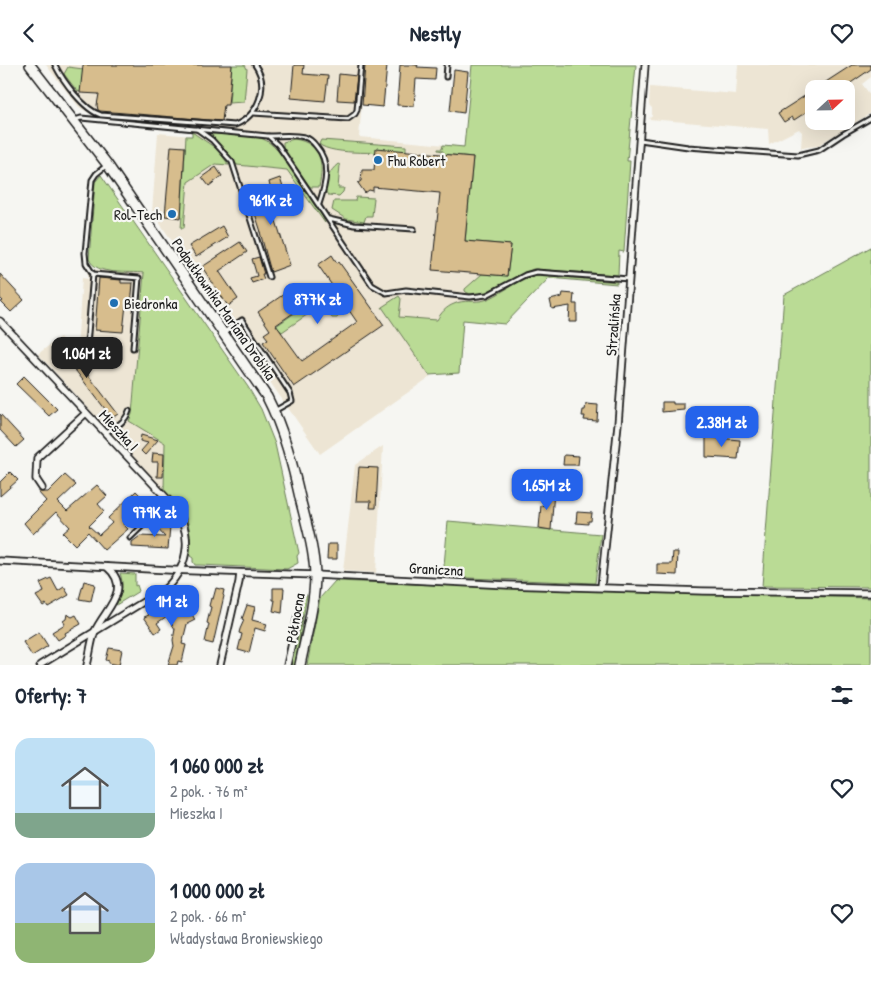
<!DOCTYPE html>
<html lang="pl">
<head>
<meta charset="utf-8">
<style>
	:root { --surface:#fff; --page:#f6f6f7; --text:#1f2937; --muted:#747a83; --accent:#2563eb }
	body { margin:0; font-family:"Patrick Hand",sans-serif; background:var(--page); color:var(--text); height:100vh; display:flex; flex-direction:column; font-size:19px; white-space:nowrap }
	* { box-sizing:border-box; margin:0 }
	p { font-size:16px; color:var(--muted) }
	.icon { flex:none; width:28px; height:28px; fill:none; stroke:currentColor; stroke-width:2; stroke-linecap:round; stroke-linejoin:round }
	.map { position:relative; height:600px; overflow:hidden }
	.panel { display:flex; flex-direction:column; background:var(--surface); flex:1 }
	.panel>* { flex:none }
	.needle { width:32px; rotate:68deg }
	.tools { position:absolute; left:805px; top:15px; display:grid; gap:10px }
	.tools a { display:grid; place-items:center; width:50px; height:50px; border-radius:10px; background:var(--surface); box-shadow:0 5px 20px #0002; font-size:25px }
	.price { position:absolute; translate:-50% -42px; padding:0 11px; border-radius:10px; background:var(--accent); color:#fff; font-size:16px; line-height:32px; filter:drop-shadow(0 1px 2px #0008) }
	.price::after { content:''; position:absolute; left:50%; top:30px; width:15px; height:11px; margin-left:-8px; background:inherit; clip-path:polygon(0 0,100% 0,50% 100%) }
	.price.selected { background:#222; color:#fff }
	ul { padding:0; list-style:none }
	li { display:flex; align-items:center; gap:15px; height:125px; padding:0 15px }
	li span { display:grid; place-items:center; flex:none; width:140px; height:100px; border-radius:15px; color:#555 }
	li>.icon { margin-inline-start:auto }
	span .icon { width:60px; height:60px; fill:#fffc; stroke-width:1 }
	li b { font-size:21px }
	h2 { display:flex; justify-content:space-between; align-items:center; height:60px; padding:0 15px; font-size:21px }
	header { display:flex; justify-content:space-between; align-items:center; height:65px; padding:0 15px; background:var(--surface); font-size:22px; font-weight:700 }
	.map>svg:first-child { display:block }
	.built { fill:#ede5d4; fill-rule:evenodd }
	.green { fill:#badb95; stroke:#6b7c58 }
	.building { fill:#d7bd8d; stroke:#1c1c1c }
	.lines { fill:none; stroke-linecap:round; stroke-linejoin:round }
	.service-casing { stroke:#1c1c1c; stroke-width:7 }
	.minor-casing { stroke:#1c1c1c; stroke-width:9 }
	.secondary-casing { stroke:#1c1c1c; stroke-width:12 }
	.service { stroke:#f6f6f2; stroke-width:3 }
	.minor { stroke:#f6f6f2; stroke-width:5.5 }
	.secondary { stroke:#f6f6f2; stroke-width:9 }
	.poi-dot { fill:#1f6fb2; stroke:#f6f6f2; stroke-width:2 }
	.labels { text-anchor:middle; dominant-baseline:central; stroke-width:4.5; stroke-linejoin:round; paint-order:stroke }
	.poi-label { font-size:15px; fill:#1c1c1c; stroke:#f6f6f2; text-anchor:start }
	.street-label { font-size:15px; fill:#1c1c1c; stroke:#f6f6f2 }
</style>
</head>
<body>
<header><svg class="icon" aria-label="back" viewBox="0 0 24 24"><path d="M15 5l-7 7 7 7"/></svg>Nestly<svg class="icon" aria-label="heart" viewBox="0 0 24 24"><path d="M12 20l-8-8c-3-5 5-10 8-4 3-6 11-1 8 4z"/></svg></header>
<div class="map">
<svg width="871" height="600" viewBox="0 0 871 600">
	<rect width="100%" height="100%" fill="#f6f6f2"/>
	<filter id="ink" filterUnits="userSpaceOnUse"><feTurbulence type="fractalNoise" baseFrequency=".02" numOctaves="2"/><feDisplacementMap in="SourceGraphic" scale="10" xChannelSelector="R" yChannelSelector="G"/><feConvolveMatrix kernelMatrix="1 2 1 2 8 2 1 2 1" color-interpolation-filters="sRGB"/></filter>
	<g filter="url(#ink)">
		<g class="built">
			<polygon points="46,0 365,0 359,72 478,83 619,186 617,219 549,213 505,259 463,255 459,308 429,310 430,312 320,389 152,147 158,68 192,71 192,59 96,52 79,42"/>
			<path d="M 738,0 L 871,0 L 871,12 L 862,19 L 871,31 L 871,48 L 817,81 L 801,83 L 802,67 L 799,64 L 769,79 L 768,64 L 649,54 L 652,51 L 652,43 L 649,40 L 650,22 L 736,29 ZM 814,24 L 846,24 L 846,56 L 814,56 Z"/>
			<polygon points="86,204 144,207 132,349 131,354 165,378 164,425 38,289 60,272 82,299 82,284 77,284 82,213 88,214 88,209"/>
			<polygon points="383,381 376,508 343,506 355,400"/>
		</g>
		<g class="green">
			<polygon points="232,0 245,0 247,4 244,37 229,38"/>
			<path d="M 472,0 L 636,0 L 627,96 L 630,96 L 624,187 L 619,186 L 618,210 L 533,204 L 484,228 C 478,229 470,231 465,226 L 465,224 L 482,209 L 507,211 L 511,180 L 465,176 L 473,92 L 443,89 L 443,86 L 438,85 L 438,84 L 442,84 L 443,80 L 464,82 Z"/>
			<polygon points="68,2 83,4 81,27 77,26 64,9"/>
			<polygon points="192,67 217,84 229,100 215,99 188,117 184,163 181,163 182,151 181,151 186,71 192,71"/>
			<path d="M 209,69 C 226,70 247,68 263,74 C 280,80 310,131 321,148 L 325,158 L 287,105 L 237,100 L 228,88 Z"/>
			<path d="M 294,74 C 322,78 324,99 319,122 L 310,122 L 283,84 L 283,77 Z"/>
			<path d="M 321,75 L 406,81 L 406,86 C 388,87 332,91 319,79 Z"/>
			<path d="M 338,99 L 340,100 L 338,123 L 344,123 L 343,127 L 339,131 L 328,130 L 325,126 C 326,115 329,106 338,99 Z"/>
			<path d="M 101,110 L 248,322 L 261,344 L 275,379 L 299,488 L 297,491 L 298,498 L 287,504 L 200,500 L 195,500 L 193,497 L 193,493 L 190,491 C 191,457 189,450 164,425 L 165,378 L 129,356 L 132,349 L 144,208 C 128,206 96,211 89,194 L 95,117 Z"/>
			<polygon points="356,132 374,133 372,151 366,151 364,157 346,154 332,145 334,136 355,136"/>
			<polygon points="871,182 871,522 762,521 784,230"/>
			<path d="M 543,210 L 617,217 L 617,219 L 549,213 L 505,259 L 463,255 L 459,308 L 429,310 L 382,242 L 399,231 L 401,234 L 399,252 L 437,255 C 441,248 446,242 454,239 C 464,234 475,238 485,235 C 504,229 521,209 543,210 Z"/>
			<polygon points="329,228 341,248 337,253 332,253 319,235 322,229"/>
			<polygon points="309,238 314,245 282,267 276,261"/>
			<polygon points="448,456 601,469 595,518 443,512"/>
			<path d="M 120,508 L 135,509 L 135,521 L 137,520 L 139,526 L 116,540 C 122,528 124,520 120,508 Z"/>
			<polygon points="335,516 601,526 871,533 871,600 307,600 320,533"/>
			<polygon points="304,530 307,530 295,600 290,600"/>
		</g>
		<g class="building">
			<polygon points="83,0 232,0 228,40 224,40 222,56 100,46 98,45 97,40 99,29 80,28"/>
			<polygon points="294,0 304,0 303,9 328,11 325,36 291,33"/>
			<polygon points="365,0 387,0 383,42 362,40"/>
			<polygon points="400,0 418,0 417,2 436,3 435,15 416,14 414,41 397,40"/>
			<polygon points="852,0 871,0 871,4 842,24 815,24"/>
			<polygon points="454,5 468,7 464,48 450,46"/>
			<polygon points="339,9 357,11 354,36 337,35"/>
			<polygon points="814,25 814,42 794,55 792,52 784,57 778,48"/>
			<polygon points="171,81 185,82 181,153 165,151"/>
			<polygon points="376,83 473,92 465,176 511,180 507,211 432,205 440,128 373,122 373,126 369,125 365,128 358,118 361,116 362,105 374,105"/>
			<polygon points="216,102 222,111 209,121 202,112"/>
			<polygon points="280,113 286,132 270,137 290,200 271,207 260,167 261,167 250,133 271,126 269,117"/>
			<polygon points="222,161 228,172 196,192 189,181"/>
			<polygon points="240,177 247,187 219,206 238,234 228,241 202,202"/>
			<polygon points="332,190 337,198 339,197 384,260 294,322 263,277 268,274 264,269 270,265 258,247 297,220 309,237 276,260 302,296 357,257 318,200"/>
			<polygon points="259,192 264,209 262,209 264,214 252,218 250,213 257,211 252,194"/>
			<polygon points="0,209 24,235 11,247 1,237 3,236 0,233"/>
			<polygon points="99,213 121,215 121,218 133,218 131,240 126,239 123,267 95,265"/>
			<polygon points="563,228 574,229 573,239 577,239 577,257 569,257 570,241 552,244 550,235 562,232"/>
			<polygon points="62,276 118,349 112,353 56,280"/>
			<polygon points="24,311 57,344 49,351 16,319"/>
			<polygon points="662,337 673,337 673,339 684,339 684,345 662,347"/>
			<polygon points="586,339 598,340 597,356 584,355 585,351 582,351 583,345 585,345"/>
			<polygon points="0,349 24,375 16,382 0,365"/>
			<polygon points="141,370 158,375 145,390 141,386 148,378 140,376"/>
			<polygon points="706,372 740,375 738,394 706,392"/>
			<polygon points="153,388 164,389 163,412 157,412 158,397 152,397"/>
			<polygon points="564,390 579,391 578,400 563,400"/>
			<polygon points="359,402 378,403 376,443 370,443 371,436 356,436"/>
			<polygon points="10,407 18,415 0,431 0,417"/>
			<polygon points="65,410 76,420 58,437 67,446 97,420 107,431 98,439 104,446 89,461 99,470 112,458 108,453 136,426 146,436 123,459 128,464 104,485 88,467 75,480 63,468 70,462 56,447 33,469 24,458 46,436 38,427 48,427"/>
			<polygon points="545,426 554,426 551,465 539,463 541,440 544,441"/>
			<polygon points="577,447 592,448 591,456 588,456 588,459 576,458"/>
			<polygon points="163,453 170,461 168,484 132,482 132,477 140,471 165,472 155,461"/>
			<polygon points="328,479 337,479 337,494 327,494"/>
			<polygon points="673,487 678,487 677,510 657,509 657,499 672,499"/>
			<polygon points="51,513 58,526 64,522 69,530 48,542 46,539 43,541 36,531 44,527 40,518"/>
			<polygon points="84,516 95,519 91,536 79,534"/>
			<polygon points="216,523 224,525 223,530 224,531 213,579 205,577 209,559 207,558 211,542 209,541 211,533 213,534"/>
			<polygon points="273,523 284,523 282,548 273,546 275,535 273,535"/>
			<polygon points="169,535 175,544 180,541 186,550 191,547 195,555 187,559 182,579 186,580 182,597 178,596 177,600 168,600 174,581 173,575 175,564 167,551 157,558 161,564 155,568 144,552 149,550 148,548"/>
			<polygon points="247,540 255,542 252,555 267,559 265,566 255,563 249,588 238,585 242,569 239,568 240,564 244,555 242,554"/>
			<polygon points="67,549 72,552 76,550 81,559 65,568 66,570 58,575 52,567 65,559 63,556 66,554"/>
			<polygon points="39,567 48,581 32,591 23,577"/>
			<polygon points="109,583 122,585 119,600 109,598 109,596 106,595"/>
		</g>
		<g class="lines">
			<defs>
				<g id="service">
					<path d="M 55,0 C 63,16 84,45 101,50 L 235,60 C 258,51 270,21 255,0"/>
					<polyline points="446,12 447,0"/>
					<polyline points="253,48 348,54 355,49 357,45 361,0"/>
					<polyline points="75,55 81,53 268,71 278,80 372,220 386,228 406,225 470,232 487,230 525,210 536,207 629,214"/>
					<polyline points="197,64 212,75 232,97 269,212"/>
					<path d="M 269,71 C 280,71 293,69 304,72 C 308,73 313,77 316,81 C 331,98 326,119 319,139"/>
					<polyline points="640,75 688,82 798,90 819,85 843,69 871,53"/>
					<polyline points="329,154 354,160 414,164"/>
					<polyline points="93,209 139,213 133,283"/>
					<polyline points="224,267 242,255 290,328 292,336 276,345"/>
					<polyline points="87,280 93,209 86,198 85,188 92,115 96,109 107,100"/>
					<path d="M 105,368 C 115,362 125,358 129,346"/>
					<polyline points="130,473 168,436"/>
				</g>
				<g id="minor">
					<path d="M 0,256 L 172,439 C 193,466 191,499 166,523 L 40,600"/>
					<polyline points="42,423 36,414 37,393 86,348"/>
					<polyline points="0,496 169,505 315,510 507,520 703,526 871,528"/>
					<polyline points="601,522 618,359 645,0"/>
					<path d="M 87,600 C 90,589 91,576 95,566 C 105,544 133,524 107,502"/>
					<polyline points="220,600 239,517 240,508"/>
					<polyline points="287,600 298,551"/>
				</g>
				<path id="secondary" d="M 30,0 L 107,99 L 267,332 C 284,365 293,401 301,437 C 307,461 314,485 315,509 C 315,540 306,570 300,600"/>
			</defs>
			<use href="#service" class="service-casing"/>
			<use href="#minor" class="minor-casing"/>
			<use href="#secondary" class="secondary-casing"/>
			<use href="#service" class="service"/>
			<use href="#minor" class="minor"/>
			<use href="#secondary" class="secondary"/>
		</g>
	</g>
	<g class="poi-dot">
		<circle cx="378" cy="95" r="5"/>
		<circle cx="172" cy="149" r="5"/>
		<circle cx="114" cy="238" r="5"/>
	</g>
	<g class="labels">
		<g class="poi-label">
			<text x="388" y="95">Fhu Robert</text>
			<text x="162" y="149" text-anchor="end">Rol-Tech</text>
			<text x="124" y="238">Biedronka</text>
		</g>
		<g class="street-label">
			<text transform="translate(224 244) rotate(55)">Podpułkownika Mariana Drobika</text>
			<text transform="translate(613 260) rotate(-86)">Strzalińska</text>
			<text transform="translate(119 365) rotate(47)">Mieszka I</text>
			<text transform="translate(436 504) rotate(3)">Graniczna</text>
			<text transform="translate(295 553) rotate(-80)">Północna</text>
		</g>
	</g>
</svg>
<div class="tools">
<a><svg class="needle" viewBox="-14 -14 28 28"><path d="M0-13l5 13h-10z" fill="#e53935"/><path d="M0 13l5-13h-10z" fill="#747a83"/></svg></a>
</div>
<b class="price" style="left:271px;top:161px">961K zł</b>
<b class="price" style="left:318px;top:260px">877K zł</b>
<b class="price selected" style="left:87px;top:314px">1.06M zł</b>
<b class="price" style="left:722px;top:383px">2.38M zł</b>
<b class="price" style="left:547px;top:446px">1.65M zł</b>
<b class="price" style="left:155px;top:473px">979K zł</b>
<b class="price" style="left:172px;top:562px">1M zł</b>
</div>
<section class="panel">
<h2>Oferty: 7<svg class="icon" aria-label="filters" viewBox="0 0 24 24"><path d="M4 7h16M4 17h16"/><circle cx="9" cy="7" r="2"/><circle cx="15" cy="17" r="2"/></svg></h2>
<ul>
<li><span style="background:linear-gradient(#bfe0f5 75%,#7fa58c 0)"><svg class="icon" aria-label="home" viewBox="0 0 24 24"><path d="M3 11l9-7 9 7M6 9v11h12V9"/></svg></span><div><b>1 060 000 zł</b><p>2 pok. · 76 m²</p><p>Mieszka I</p></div><svg class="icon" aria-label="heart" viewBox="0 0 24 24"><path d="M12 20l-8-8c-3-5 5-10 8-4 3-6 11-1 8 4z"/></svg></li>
<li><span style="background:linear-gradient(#a9c7e8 60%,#8fb573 0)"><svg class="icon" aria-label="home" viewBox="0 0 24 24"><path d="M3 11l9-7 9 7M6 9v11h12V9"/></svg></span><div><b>1 000 000 zł</b><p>2 pok. · 66 m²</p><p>Władysława Broniewskiego</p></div><svg class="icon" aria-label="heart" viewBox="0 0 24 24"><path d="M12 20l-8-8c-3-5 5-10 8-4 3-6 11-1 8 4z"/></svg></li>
</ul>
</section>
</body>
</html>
